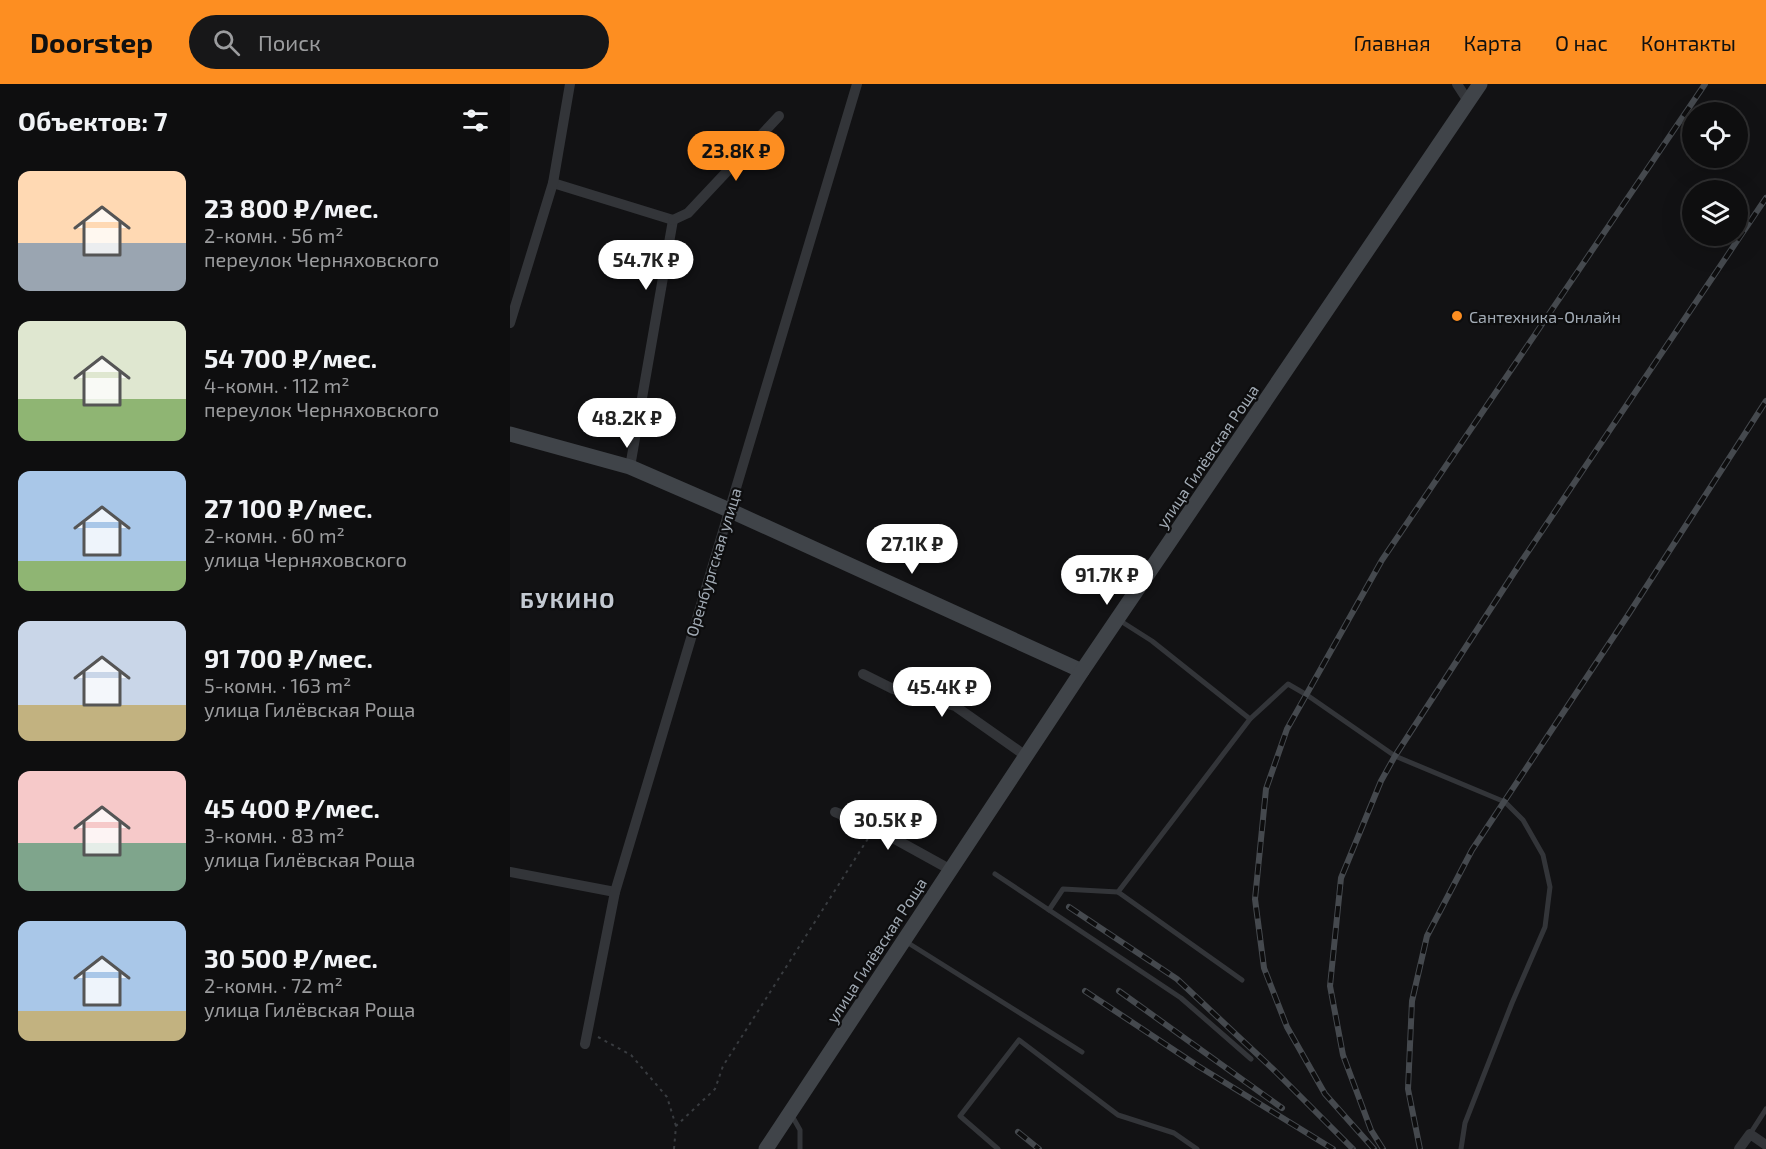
<!DOCTYPE html>
<html lang="ru">
<head>
<meta charset="utf-8">
<style>
	:root { --surface:#0e0e0f; --page:#171718; --text:#f1f3f6; --muted:#9b9c9e; --line:#2e2e2f; --accent:#fd8e21 }
	body { margin:0; font-family:"Exo 2",sans-serif; background:var(--page); color:var(--text); height:100vh; display:flex; flex-direction:column; font-size:22px; white-space:nowrap }
	* { box-sizing:border-box; margin:0 }
	p { font-size:20px; color:var(--muted) }
	.icon { flex:none; width:33px; height:33px; fill:none; stroke:currentColor; stroke-width:2; stroke-linecap:round; stroke-linejoin:round }
	.map { position:relative; flex:1; overflow:hidden }
	.details { display:flex; flex-direction:column; background:var(--surface); width:510px }
	.details>* { flex:none }
	.tools { position:absolute; left:1172px; top:18px; display:grid; gap:12px }
	.tools a { display:grid; place-items:center; width:66px; height:66px; border-radius:50%; background:var(--surface); box-shadow:0 6px 24px #0002,0 0 0 2px var(--line); font-size:30px }
	.price { position:absolute; translate:-50% -51px; padding:0 14px; border-radius:21px; background:#fff; color:#222; font-size:20px; line-height:39px; filter:drop-shadow(0 2px 3px #0008) }
	.price::after { content:''; position:absolute; left:50%; top:36px; width:18px; height:14px; margin-left:-9px; background:inherit; clip-path:polygon(0 0,100% 0,50% 100%) }
	.price.on { background:var(--accent); color:#111 }
	ul { padding:0; list-style:none }
	li { display:flex; align-items:center; gap:18px; height:150px; padding:0 18px }
	li span { display:grid; place-items:center; flex:none; width:168px; height:120px; border-radius:12px; color:#555 }
	li>.icon { margin-inline-start:auto }
	span .icon { width:72px; height:72px; fill:#fffc; stroke-width:1 }
	li b { font-size:26px }
	h2 { display:flex; justify-content:space-between; align-items:center; height:72px; padding:0 18px; font-size:26px }
	header { display:flex; align-items:center; gap:36px; box-sizing:border-box; height:84px; padding:0 30px; background:var(--accent); color:#111 }
	header strong { font-size:28px }
	nav { display:flex; gap:33px; margin-inline-start:auto; font-size:21px }
	.search { width:420px; height:54px; background:var(--page); display:flex; align-items:center; gap:15px; box-sizing:border-box; padding:0 21px; border-radius:33px; color:var(--muted); font-size:22px }
	main { display:flex; flex:1; min-height:0 }
	.map>svg:first-child { display:block }
	.lines { fill:none; stroke-linecap:round; stroke-linejoin:round }
	.path { stroke:#393c40; stroke-width:2; stroke-dasharray:3 4.5; stroke-linecap:butt }
	.lane { stroke:#333539; stroke-width:5 }
	.street { stroke:#333539; stroke-width:10 }
	.secondary { stroke:#404449; stroke-width:15 }
	.rail-casing { stroke:#45494e; stroke-width:6 }
	.rail { stroke:#0d0d0e; stroke-width:4; stroke-dasharray:11; stroke-linecap:butt }
	.poi-dot { fill:#fd8e21; stroke:#0d0d0e; stroke-width:2 }
	.labels { text-anchor:middle; dominant-baseline:central; stroke-width:4.5; stroke-linejoin:round; paint-order:stroke }
	.poi-label { font-size:16px; fill:#a2abb5; stroke:#0d0d0e; text-anchor:start }
	.street-label { font-size:16px; fill:#a2abb5; stroke:#0d0d0e }
	.district-label { font-size:22px; font-weight:bold; letter-spacing:1.5px; fill:#c3c9d1; stroke:#0d0d0e }
</style>
</head>
<body>
<header>
<strong>Doorstep</strong>
<div class="search"><svg class="icon" aria-label="search" viewBox="0 0 24 24"><circle cx="10" cy="10" r="6"/><path d="M15 15l6 6"/></svg>Поиск</div>
<nav><a>Главная</a><a>Карта</a><a>О нас</a><a>Контакты</a></nav>
</header>
<main>
<section class="details">
<h2>Объектов: 7<svg class="icon" aria-label="filters" viewBox="0 0 24 24"><path d="M4 7h16M4 17h16"/><circle cx="9" cy="7" r="2"/><circle cx="15" cy="17" r="2"/></svg></h2>
<ul>
<li><span style="background:linear-gradient(#ffd9b3 60%,#9aa5b1 0)"><svg class="icon" aria-label="home" viewBox="0 0 24 24"><path d="M3 11l9-7 9 7M6 9v11h12V9"/></svg></span><div><b>23 800 ₽/мес.</b><p>2-комн. · 56 m²</p><p>переулок Черняховского</p></div></li>
<li><span style="background:linear-gradient(#dfe7d0 65%,#8fb573 0)"><svg class="icon" aria-label="home" viewBox="0 0 24 24"><path d="M3 11l9-7 9 7M6 9v11h12V9"/></svg></span><div><b>54 700 ₽/мес.</b><p>4-комн. · 112 m²</p><p>переулок Черняховского</p></div></li>
<li><span style="background:linear-gradient(#a9c7e8 75%,#8fb573 0)"><svg class="icon" aria-label="home" viewBox="0 0 24 24"><path d="M3 11l9-7 9 7M6 9v11h12V9"/></svg></span><div><b>27 100 ₽/мес.</b><p>2-комн. · 60 m²</p><p>улица Черняховского</p></div></li>
<li><span style="background:linear-gradient(#c9d6e8 70%,#c2b280 0)"><svg class="icon" aria-label="home" viewBox="0 0 24 24"><path d="M3 11l9-7 9 7M6 9v11h12V9"/></svg></span><div><b>91 700 ₽/мес.</b><p>5-комн. · 163 m²</p><p>улица Гилёвская Роща</p></div></li>
<li><span style="background:linear-gradient(#f6c9c9 60%,#7fa58c 0)"><svg class="icon" aria-label="home" viewBox="0 0 24 24"><path d="M3 11l9-7 9 7M6 9v11h12V9"/></svg></span><div><b>45 400 ₽/мес.</b><p>3-комн. · 83 m²</p><p>улица Гилёвская Роща</p></div></li>
<li><span style="background:linear-gradient(#a9c7e8 75%,#c2b280 0)"><svg class="icon" aria-label="home" viewBox="0 0 24 24"><path d="M3 11l9-7 9 7M6 9v11h12V9"/></svg></span><div><b>30 500 ₽/мес.</b><p>2-комн. · 72 m²</p><p>улица Гилёвская Роща</p></div></li>
</ul>
</section>
<div class="map">
<svg width="1256" height="1065" viewBox="0 0 1256 1065">
	<rect width="100%" height="100%" fill="#121214"/>
	<g class="lines">
		<g class="path">
			<polyline points="88,953 121,971 157,1013 166,1042"/>
			<polyline points="164,1065 166,1042 205,1005 213,982 359,753"/>
		</g>
		<g class="lane">
			<polyline points="609,536 642,557 740,635 778,600 797,611 885,672 995,718 1013,736 1033,771 1040,803 1035,843 1002,919 955,1039 951,1065"/>
			<polyline points="485,790 539,826"/>
			<polyline points="608,808 553,805 539,826 671,914 741,975"/>
			<polyline points="395,857 572,968"/>
			<polyline points="732,896 608,808 740,635"/>
			<polyline points="281,1030 290,1046 290,1065"/>
			<polyline points="1240,1050 1256,1025"/>
			<polyline points="488,1065 450,1032 509,956 608,1031 664,1049 687,1065"/>
		</g>
		<g class="street">
			<polyline points="947,0 958,17"/>
			<polyline points="43,99 163,136 120,383"/>
			<polyline points="163,136 178,129 269,32"/>
			<polyline points="0,239 43,99 60,0"/>
			<polyline points="353,590 383,605 445,622 516,672"/>
			<polyline points="325,728 365,744 441,786"/>
			<polyline points="0,788 105,808"/>
			<polyline points="75,960 105,808 347,0"/>
			<polyline points="1229,1065 1240,1050 1256,1061"/>
		</g>
		<g class="secondary">
			<polyline points="0,350 120,383 219,426 572,587"/>
			<polyline points="256,1065 572,587 970,0"/>
		</g>
		<defs>
			<g id="rail">
				<polyline points="559,823 667,895 765,987 843,1065"/>
				<polyline points="575,907 688,982 823,1065"/>
				<polyline points="609,907 772,1024"/>
				<polyline points="508,1048 529,1065"/>
				<polyline points="864,1065 815,1010 777,943 754,884 745,815 756,705 777,645 872,476 1195,0"/>
				<polyline points="873,1065 861,1046 833,971 820,902 831,794 871,697 885,672 1011,478 1256,114"/>
				<polyline points="910,1065 898,1005 902,917 917,852 962,766 1120,528 1256,317"/>
			</g>
		</defs>
		<use href="#rail" class="rail-casing"/>
		<use href="#rail" class="rail"/>
	</g>
	<circle class="poi-dot" cx="947" cy="232" r="6"/>
	<g class="labels">
		<g class="poi-label">
			<text x="959" y="232">Сантехника-Онлайн</text>
		</g>
		<g class="street-label">
			<text transform="translate(697 372) rotate(-56)">улица Гилёвская Роща</text>
			<text transform="translate(203 478) rotate(-73)">Оренбургская улица</text>
			<text transform="translate(366 866) rotate(-57)">улица Гилёвская Роща</text>
		</g>
		<g class="district-label">
			<text x="58" y="515">БУКИНО</text>
		</g>
	</g>
</svg>
<div class="tools">
<a><svg class="icon" aria-label="locate" viewBox="0 0 24 24"><circle cx="12" cy="12" r="6"/><path d="M12 2v4M12 18v4M2 12h4M18 12h4"/></svg></a>
<a><svg class="icon" aria-label="layers" viewBox="0 0 24 24"><path d="M12 4l9 5-9 5-9-5zM3 14l9 5 9-5"/></svg></a>
</div>
<b class="price on" style="left:226px;top:98px">23.8K ₽</b>
<b class="price" style="left:136px;top:207px">54.7K ₽</b>
<b class="price" style="left:117px;top:365px">48.2K ₽</b>
<b class="price" style="left:402px;top:491px">27.1K ₽</b>
<b class="price" style="left:597px;top:522px">91.7K ₽</b>
<b class="price" style="left:432px;top:634px">45.4K ₽</b>
<b class="price" style="left:378px;top:767px">30.5K ₽</b>
</div>
</main>
</body>
</html>
